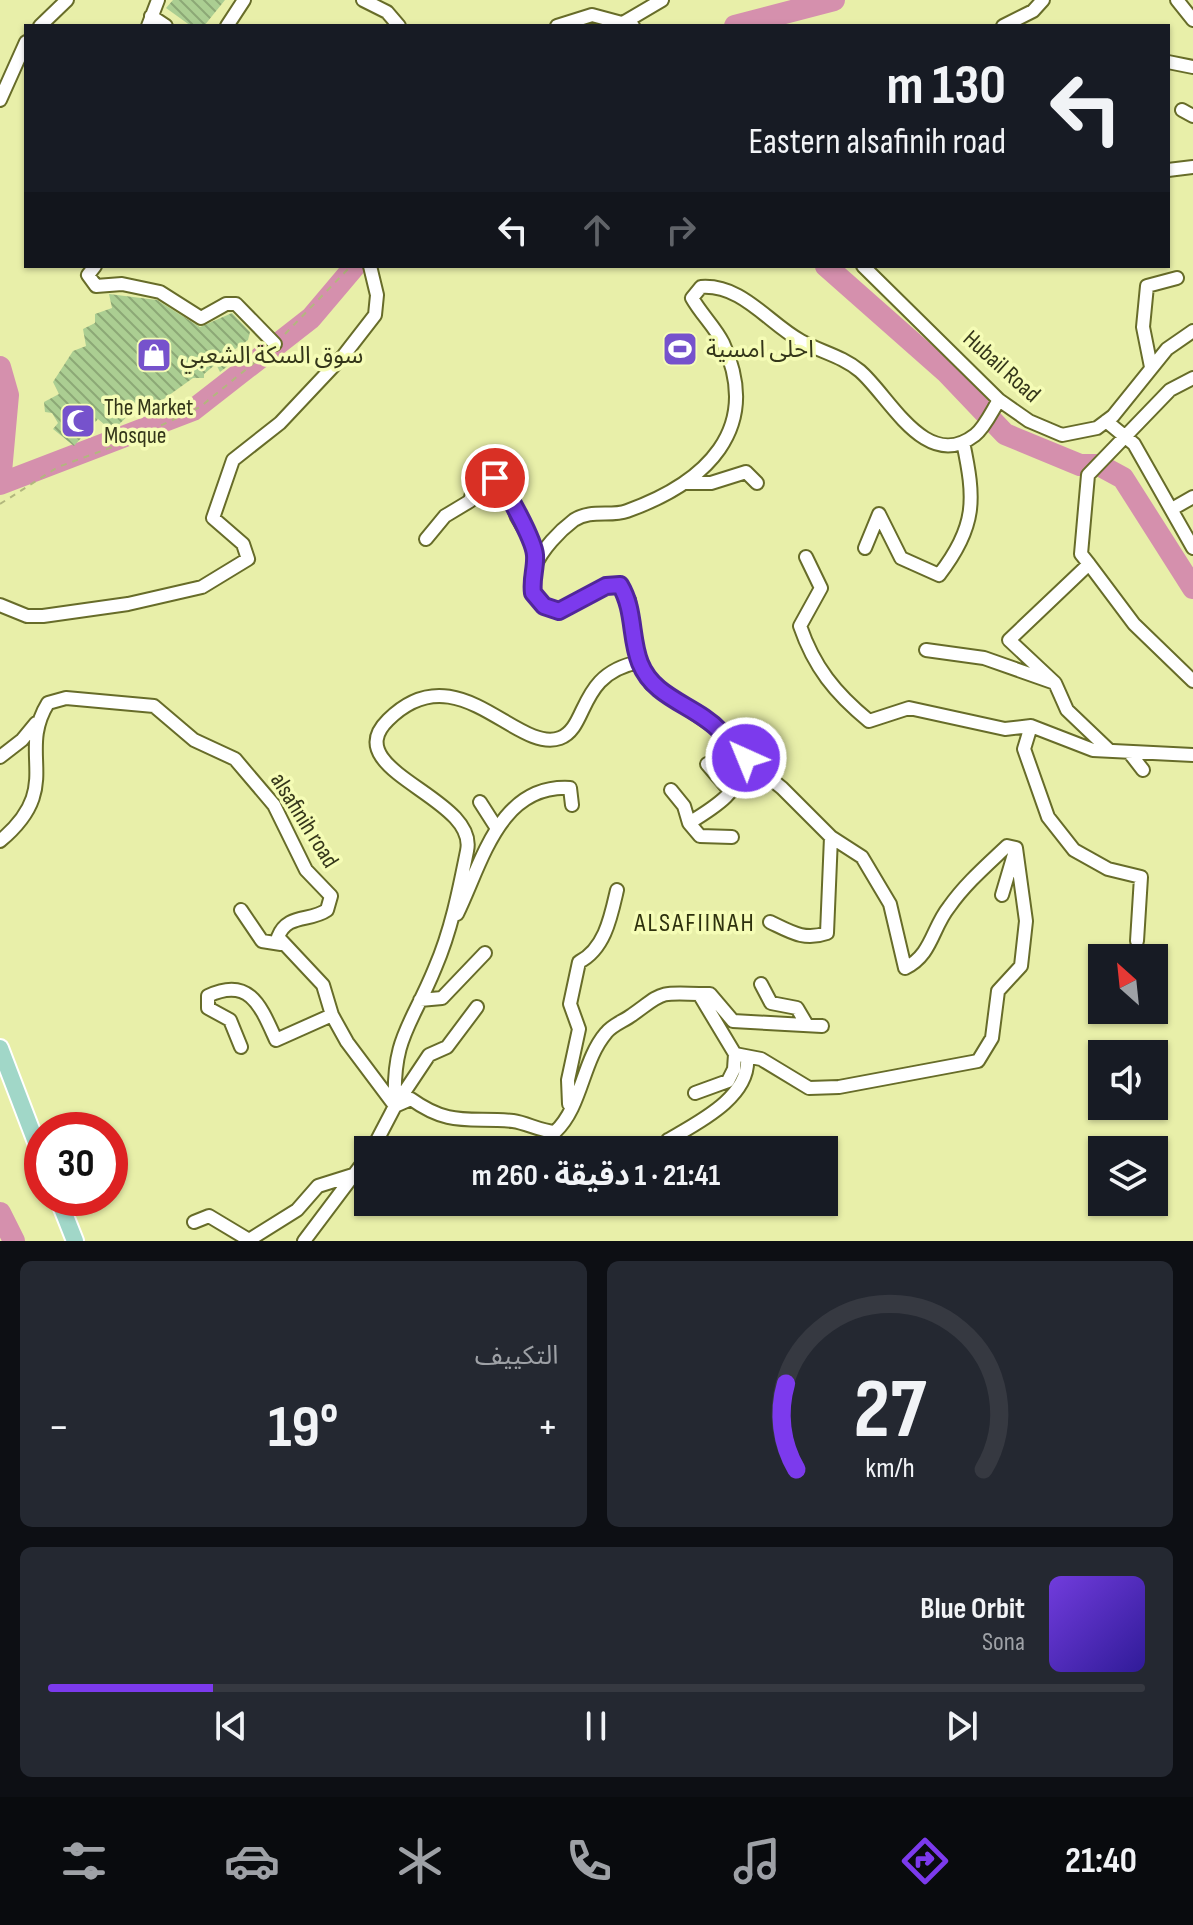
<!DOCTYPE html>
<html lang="ar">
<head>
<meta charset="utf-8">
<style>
  :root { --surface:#171b24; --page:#242831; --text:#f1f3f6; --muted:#9ea1a6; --line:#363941; --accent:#7c3aed }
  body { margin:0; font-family:"Sofia Sans Condensed","Noto Sans Arabic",sans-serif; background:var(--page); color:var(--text); direction:rtl; height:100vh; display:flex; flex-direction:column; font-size:30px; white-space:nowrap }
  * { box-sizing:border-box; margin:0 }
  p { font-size:26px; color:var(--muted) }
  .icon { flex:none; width:44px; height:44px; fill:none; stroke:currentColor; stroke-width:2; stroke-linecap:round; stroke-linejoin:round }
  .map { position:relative; height:1241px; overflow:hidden; direction:ltr }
  .panel { display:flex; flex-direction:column; gap:20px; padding:20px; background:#0d0f14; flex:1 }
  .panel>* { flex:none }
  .banner { position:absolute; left:24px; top:24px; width:1146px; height:244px; border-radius:0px; box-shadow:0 2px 6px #0004; direction:rtl; background:#171b24; color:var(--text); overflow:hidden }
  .needle { width:52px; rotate:333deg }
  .controls { position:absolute; left:1088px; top:944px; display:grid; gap:16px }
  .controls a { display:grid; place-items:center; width:80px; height:80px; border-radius:0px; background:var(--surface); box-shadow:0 2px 6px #0004; font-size:40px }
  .speed { position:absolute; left:24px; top:1112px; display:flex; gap:16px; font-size:40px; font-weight:700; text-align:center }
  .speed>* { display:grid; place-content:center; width:104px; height:104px; border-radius:50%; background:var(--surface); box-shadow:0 2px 6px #0004; line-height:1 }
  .speed .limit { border:12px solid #d22; background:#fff; color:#111 }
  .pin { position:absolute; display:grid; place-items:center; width:68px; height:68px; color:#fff; margin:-34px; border:4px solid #fff; border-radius:50%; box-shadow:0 2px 8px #0007 }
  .me { position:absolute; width:88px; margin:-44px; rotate:316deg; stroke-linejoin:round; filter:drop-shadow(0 0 6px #0008) }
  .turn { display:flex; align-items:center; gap:28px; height:168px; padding:0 32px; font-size:36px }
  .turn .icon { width:104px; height:104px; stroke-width:2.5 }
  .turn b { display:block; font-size:56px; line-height:68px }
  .lanes { display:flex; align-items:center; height:76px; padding:0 32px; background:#0003; justify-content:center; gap:40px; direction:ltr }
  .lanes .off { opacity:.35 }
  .big { font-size:60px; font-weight:700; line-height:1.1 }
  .panel .widget { flex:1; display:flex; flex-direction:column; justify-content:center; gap:12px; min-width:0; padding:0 28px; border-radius:12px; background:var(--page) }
  .panel .dial { align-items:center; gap:0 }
  .dial svg { height:208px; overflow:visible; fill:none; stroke:var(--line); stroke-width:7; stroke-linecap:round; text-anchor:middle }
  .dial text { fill:var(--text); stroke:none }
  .song { display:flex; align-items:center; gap:24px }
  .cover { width:96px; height:96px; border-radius:12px; background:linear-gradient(135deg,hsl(260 70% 55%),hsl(250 70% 35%)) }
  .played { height:8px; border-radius:4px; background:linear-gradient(90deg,var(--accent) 15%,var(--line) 15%) }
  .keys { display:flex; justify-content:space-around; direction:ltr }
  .heat { display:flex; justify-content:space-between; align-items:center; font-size:44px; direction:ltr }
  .panel .tiles { flex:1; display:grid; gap:20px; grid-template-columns:1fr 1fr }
  .widget:last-child { grid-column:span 2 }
  .trip { position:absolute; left:354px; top:1136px; width:484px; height:80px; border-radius:0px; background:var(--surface); box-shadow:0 2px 6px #0004; font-weight:700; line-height:80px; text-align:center; direction:rtl }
  .tabs { display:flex; height:128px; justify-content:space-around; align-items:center; background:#090b0e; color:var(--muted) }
  .tabs .icon { width:56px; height:56px }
  .tabs .active { color:var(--accent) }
  .tabs b { font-size:36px; color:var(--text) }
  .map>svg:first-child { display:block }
  .pitch { fill:#f4b791 }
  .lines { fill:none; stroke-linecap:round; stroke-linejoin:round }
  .river { stroke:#d590ad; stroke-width:22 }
  .building { fill:url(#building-back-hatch) }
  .minor-casing { stroke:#676c29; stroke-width:16 }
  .major-casing { stroke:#fff; stroke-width:20 }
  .path { stroke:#b2b77e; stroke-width:2; stroke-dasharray:6 6; stroke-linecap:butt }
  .minor { stroke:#fff; stroke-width:12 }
  .major { stroke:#a1d7c8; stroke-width:16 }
  .route-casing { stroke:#51269a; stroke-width:20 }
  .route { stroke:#7c3aed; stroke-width:14 }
  .labels { text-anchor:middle; stroke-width:7; stroke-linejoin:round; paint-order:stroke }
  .poi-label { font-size:24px; fill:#34361a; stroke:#f5fcb6; text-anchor:start }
  .street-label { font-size:24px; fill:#34361a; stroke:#f5fcb6 }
  .neighbourhood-label { font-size:26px; letter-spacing:2px; fill:#2e310d; stroke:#f5fcb6 }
</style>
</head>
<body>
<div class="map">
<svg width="1193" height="1241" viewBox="0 0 1193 1241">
  <defs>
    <pattern id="building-back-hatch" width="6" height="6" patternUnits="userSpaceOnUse" patternTransform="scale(2)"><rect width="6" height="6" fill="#abce92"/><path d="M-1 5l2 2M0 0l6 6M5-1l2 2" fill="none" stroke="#8ca876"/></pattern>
  </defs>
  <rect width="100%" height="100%" fill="#e8efa9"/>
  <path class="pitch" d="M676,335l19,19 -11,9 -19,-19z"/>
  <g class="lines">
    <path class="river" d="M735,26l99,-26
      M826,266l120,106 59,62 75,31h19l24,13 70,110
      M0,367l8,28 -8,88
      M0,484l193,-74 118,-92 44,-52
      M0,1213l14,28"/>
  </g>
  <path class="building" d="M173,0h52l-21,26h-13l-25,-18z
    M109,294l48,6 43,27 32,-14 18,19 -2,8 -14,10 4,8 -18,14 -4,-8 -12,10v4h-11l-53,38 -5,-7 -23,22 -14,-12 -24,27 -21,-17 5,-6 -6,-10 -7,-1 -1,-10 15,-8 -6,-12 20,-31 13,-5 -3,-17 12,-6v-9l17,-6z"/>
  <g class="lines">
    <defs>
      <path id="minor" d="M363,0l24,12 12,14
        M1177,0l16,20
        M151,16l15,10
        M623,23l39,-23
        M40,26l27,-26
        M148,26l10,-26
        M227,26l17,-26
        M557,26l35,-11 41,11
        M1003,26l30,-15 10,-11
        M1168,62l25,5
        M0,100l26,-58
        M1182,110l11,6
        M1168,170l25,-3
        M95,266l-7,9 8,11 26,-2 38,8 41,26 25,-14h10l39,40
        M863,266l136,134 30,21 33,14 35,-7 16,-12 54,-67 26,-18
        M1151,367l-8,-40 4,-41 30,-8
        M1106,421l28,23 59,104
        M684,483h27l35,-11 11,11
        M1172,509l21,-12
        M426,539l19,-23 25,-15 4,-15 8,-11 24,11 11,31 17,29 1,14
        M865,548l14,-34 22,44 38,17c38,-49 36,-76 24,-133
        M806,557l15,31 -21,38c14,41 35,67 69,95l40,-13 96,21 26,-3 62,24 100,5
        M1089,564l-8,-10 7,-79 82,-85 23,-12
        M0,605l27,11h16l85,-12 74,-17 46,-28 -5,-15 -30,-26 20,-58 47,-37 64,-68 31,-40 2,-20 -7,-29
        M926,650l58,8 71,25 12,27 43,41
        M1055,683l-46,-43 80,-76 45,60 59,57
        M1031,726l-7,23 24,68 26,33 34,19 33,8 -4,64
        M1129,752l14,18
        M0,757l22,-17 14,-17
        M707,764l23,27
        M671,790l13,16 5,17
        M480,802l16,25
        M732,837l-32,-1 -11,-13c28,-17 52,-32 57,-65
        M0,841c65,-54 16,-86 48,-138l18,-5 88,8 40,34 41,19 39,46 32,65 25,26 -4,14c-17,12 -40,3 -49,27l45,48 9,30 15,27 48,64 -23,44
        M1002,895l13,-44
        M241,910l21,31 19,3
        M457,914c25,-51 42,-130 113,-126l2,17
        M770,922c21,10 34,19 57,11l4,-96
        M761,984l10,19 26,5 10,17
        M699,994h11l23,27 89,5
        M420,1000l22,-2 43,-45
        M241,1047l-11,-27 -22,-12v-12c42,-20 53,11 68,44l56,-25
        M695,1093l33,-12 6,-12 1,-15
        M569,1104l-1,-24 11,-51 -9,-25 9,-42c26,-13 32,-46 38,-72
        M395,1106l16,-7c39,28 58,18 102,22 14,2 27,10 42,11 27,-25 27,-71 51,-99 6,-8 18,-12 26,-18 31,-22 25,-23 67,-21l36,60 26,5 48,29 30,-1 139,-26 14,-23 6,-47 23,-25 5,-45 -10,-73 -9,-2c-20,19 -42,38 -58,61 -17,21 -17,48 -44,61l-15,-64 -28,-47 -31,-20 -49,-49 -51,-41 -11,-16 -69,-47 -12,-22 -10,-62 -9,-15 -14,1 -47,25c-56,-18 -14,-69 15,-91 17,-11 37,-3 53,-9 78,-28 136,-81 96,-168 -8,-16 -22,-29 -31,-45l9,-11c41,-3 67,36 100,54 20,11 41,15 59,30 30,26 66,102 115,64 10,-8 17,-24 24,-35
        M395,1106c-3,-69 16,-79 40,-138 16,-37 24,-77 32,-117 12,-54 -131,-80 -79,-131 69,-69 128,34 172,18 29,-11 17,-64 79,-76
        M395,1106l34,-51 18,-8 30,-40
        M668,1140c29,-17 83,-43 79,-83
        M194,1222l15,-6 40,24 48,-30 21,-24 35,-11
        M304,1241l64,-85"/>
      <path id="major" d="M0,1048l42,110
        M58,1198l17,43"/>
    </defs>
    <use href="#minor" class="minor-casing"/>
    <use href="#major" class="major-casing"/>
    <path class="path" d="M285,334l66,-68
      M0,504l58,-37 68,-25 74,-35 66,-54"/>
    <use href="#minor" class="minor"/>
    <use href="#major" class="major"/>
  </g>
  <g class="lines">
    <defs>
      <path id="route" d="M495,478c11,9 39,63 40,77 1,13 -4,24 -2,38l11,13 15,5 47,-25 14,-1c15,25 10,53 20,78 14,36 56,42 80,68 10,10 14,18 26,27"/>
    </defs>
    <use href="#route" class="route-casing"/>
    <use href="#route" class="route"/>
  </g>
  <defs>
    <symbol id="stadium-square" viewBox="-11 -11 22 22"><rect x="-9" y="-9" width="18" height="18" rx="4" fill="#7652cc" stroke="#f5fcb6"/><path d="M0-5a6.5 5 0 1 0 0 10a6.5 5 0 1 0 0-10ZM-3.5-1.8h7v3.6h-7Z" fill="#fff"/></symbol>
    <symbol id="shop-square" viewBox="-11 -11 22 22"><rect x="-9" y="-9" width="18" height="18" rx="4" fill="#7652cc" stroke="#f5fcb6"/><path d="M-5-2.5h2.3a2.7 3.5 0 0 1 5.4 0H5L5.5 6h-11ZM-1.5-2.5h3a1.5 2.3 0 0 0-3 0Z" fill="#fff"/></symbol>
    <symbol id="mosque-square" viewBox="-11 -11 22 22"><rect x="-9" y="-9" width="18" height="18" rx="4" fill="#7652cc" stroke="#f5fcb6"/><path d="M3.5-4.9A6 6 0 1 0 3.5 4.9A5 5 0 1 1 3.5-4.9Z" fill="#fff"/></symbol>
  </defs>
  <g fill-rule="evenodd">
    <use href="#stadium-square" x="660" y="329" width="40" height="40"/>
    <use href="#shop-square" x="134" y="335" width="40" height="40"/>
    <use href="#mosque-square" x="58" y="401" width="40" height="40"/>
  </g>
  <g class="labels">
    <g class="poi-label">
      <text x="706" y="357">احلى امسية</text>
      <text x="180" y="363">سوق السكة الشعبي</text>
      <text x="104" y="415">The Market<tspan x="104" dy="28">Mosque</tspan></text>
    </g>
    <g class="street-label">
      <text transform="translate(1002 366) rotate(42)" y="8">Hubail Road</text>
      <text transform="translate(305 820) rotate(58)" y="8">alsafinih road</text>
    </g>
    <g class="neighbourhood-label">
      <text x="695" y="931">ALSAFIINAH</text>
    </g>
  </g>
</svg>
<div class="controls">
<a><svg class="needle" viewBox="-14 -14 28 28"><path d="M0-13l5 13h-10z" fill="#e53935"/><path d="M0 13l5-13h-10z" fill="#9ea1a6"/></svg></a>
<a><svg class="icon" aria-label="sound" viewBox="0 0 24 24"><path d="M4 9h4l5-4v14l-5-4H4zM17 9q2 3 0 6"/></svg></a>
<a><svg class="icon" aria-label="layers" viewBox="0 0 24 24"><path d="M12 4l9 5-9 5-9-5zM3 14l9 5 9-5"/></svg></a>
</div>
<div class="speed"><div class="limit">30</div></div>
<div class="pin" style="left:495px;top:478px;background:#d93025"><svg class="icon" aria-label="arrive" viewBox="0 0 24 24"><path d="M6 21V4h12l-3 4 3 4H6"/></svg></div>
<svg class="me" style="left:746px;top:758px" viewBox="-20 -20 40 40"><circle r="17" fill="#7c3aed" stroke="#fff" stroke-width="3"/><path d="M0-11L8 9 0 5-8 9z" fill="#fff"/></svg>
<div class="trip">21:41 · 1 دقيقة · 260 m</div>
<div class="banner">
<div class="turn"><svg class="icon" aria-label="left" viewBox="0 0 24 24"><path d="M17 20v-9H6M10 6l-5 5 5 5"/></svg><div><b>130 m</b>Eastern alsafinih road</div></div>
<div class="lanes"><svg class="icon" aria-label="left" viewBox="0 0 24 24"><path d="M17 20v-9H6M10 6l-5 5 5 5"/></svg><svg class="icon off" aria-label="ahead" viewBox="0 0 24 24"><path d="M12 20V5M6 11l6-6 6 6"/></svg><svg class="icon off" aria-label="right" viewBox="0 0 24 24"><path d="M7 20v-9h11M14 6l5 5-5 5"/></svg></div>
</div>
</div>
<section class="panel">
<div class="tiles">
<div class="widget dial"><svg viewBox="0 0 100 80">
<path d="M14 69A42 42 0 1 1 86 69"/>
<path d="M14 69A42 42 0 0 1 10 36" stroke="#7c3aed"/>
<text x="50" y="56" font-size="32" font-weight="700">27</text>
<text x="50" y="72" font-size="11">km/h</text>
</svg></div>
<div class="widget"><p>التكييف</p>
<div class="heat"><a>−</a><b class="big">19°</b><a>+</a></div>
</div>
<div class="widget">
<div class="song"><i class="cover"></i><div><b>Blue Orbit</b><p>Sona</p></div></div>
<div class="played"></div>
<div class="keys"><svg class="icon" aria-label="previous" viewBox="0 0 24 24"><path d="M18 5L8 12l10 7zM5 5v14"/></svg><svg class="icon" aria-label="pause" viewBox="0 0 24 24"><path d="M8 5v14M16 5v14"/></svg><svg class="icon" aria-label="next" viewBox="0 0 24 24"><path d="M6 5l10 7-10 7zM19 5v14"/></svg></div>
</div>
</div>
</section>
<nav class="tabs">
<b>21:40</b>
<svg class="icon active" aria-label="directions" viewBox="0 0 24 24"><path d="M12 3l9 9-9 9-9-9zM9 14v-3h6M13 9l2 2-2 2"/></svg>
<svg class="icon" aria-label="music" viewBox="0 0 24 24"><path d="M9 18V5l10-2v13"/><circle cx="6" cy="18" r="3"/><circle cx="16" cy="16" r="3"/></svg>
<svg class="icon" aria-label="phone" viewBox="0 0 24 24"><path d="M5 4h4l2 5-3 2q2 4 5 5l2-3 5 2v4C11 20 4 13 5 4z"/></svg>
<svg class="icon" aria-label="climate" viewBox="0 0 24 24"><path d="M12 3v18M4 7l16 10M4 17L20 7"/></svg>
<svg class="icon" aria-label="car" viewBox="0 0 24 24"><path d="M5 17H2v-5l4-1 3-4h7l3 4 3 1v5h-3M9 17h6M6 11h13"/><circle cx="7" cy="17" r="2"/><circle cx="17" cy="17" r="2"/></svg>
<svg class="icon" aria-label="filters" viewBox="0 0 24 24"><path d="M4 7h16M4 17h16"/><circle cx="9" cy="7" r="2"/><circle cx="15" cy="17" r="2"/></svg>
</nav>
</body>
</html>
